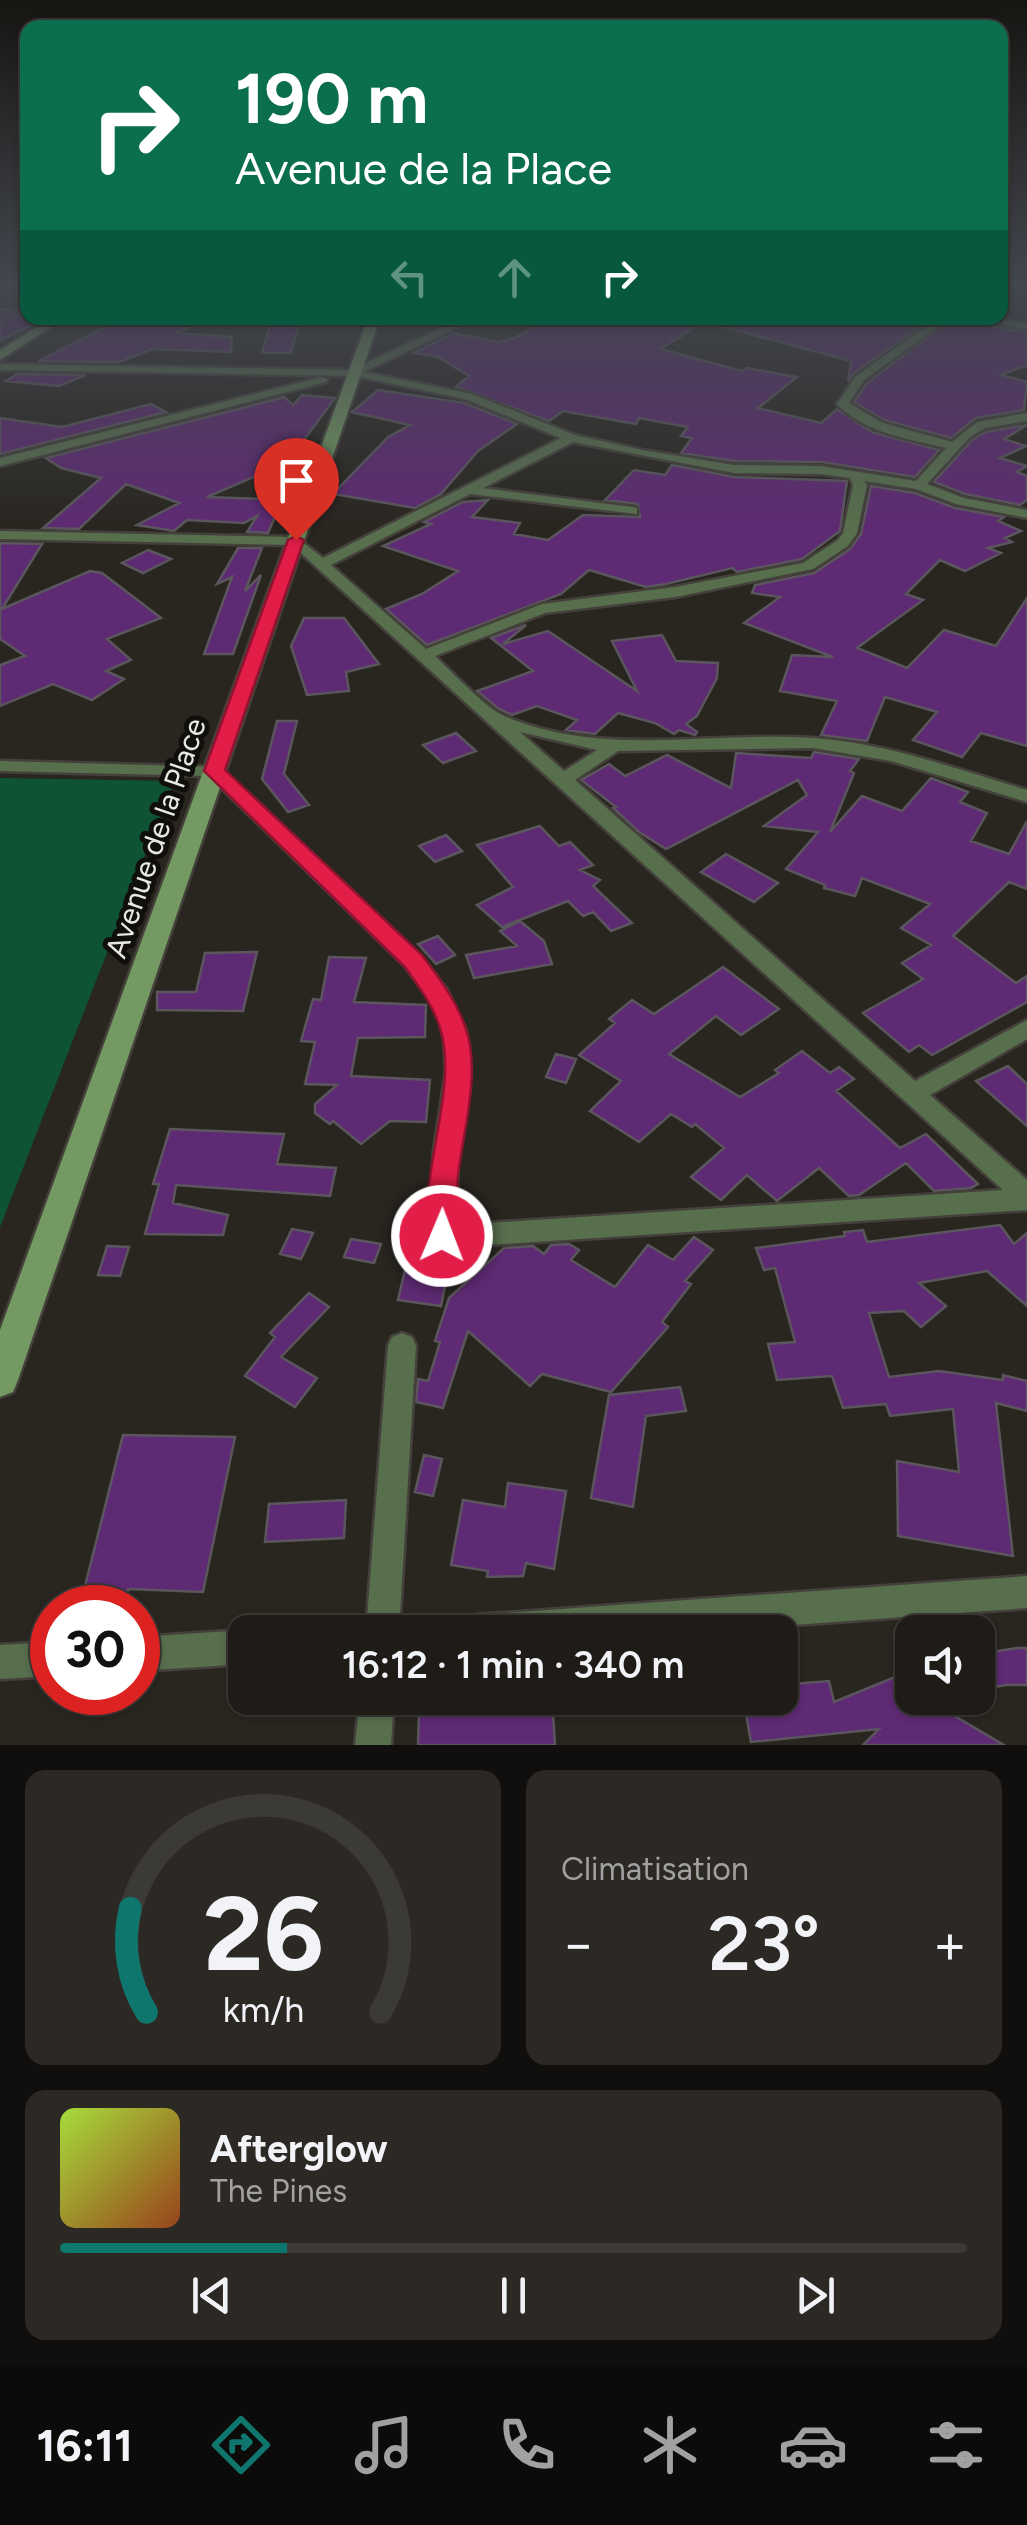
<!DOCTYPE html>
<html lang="fr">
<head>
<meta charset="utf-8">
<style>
  :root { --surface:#1f1c18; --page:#2c2925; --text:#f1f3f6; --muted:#a1a1a2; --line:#3c3a37; --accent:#0f766e }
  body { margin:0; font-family:Figtree,sans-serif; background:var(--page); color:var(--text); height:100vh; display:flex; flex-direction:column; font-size:38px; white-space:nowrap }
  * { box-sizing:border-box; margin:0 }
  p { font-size:32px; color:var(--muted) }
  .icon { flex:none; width:55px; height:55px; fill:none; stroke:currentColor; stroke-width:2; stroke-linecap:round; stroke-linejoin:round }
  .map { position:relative; height:1745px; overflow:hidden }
  .sheet { display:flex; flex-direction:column; gap:25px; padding:25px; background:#110f0d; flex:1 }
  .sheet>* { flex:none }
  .top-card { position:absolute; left:20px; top:20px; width:988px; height:305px; border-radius:20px; box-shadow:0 2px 8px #0004,0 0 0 2px var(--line); background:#0b6e4f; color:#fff; overflow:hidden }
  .controls { position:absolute; left:895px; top:1615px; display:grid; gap:20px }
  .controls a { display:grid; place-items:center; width:100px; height:100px; border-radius:20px; background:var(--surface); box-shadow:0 2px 8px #0004,0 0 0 2px var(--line); font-size:50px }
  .speed { position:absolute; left:30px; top:1585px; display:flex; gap:20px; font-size:50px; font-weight:700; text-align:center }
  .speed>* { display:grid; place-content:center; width:130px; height:130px; border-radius:50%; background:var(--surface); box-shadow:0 2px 8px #0004,0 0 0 2px var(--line); line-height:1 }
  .speed .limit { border:15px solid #d22; background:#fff; color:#111 }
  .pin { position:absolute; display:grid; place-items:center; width:85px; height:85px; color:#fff; margin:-102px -42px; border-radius:50% 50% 50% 0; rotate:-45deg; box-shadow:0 0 10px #0007 }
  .pin .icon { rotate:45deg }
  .me { position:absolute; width:110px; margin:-55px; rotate:1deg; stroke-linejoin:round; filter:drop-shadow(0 0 8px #0008) }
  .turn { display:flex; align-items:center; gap:35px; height:210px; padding:0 50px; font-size:45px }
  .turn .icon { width:130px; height:130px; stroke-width:2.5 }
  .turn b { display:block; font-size:70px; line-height:85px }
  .lanes { display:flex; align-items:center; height:95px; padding:0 50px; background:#0003; justify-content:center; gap:50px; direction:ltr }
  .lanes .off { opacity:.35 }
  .big { font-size:75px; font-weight:600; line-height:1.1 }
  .sheet .card { flex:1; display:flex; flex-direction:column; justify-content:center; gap:15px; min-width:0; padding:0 35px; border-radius:20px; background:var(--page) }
  .sheet .dial { align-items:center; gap:0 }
  .dial svg { height:260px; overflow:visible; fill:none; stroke:var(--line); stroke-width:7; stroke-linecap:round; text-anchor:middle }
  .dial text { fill:var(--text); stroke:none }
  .song { display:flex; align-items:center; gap:30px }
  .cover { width:120px; height:120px; border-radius:15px; background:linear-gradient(135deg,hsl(80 70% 55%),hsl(20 70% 35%)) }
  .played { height:10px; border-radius:5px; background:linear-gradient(90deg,var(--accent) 25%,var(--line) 25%) }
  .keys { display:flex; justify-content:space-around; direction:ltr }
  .heat { display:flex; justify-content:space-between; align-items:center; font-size:55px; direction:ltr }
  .sheet .tiles { flex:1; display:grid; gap:25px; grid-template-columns:1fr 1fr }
  .card:last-child { grid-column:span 2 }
  .trip { position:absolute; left:228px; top:1615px; width:570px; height:100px; border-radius:20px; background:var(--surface); box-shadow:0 2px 8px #0004,0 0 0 2px var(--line); font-weight:600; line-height:100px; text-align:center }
  .tabs { display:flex; height:160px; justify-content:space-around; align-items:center; background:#0c0b0a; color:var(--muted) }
  .tabs .icon { width:70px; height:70px }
  .tabs .on { color:var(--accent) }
  .tabs b { font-size:45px; color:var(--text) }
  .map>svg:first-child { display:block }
  .green { fill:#0e5333 }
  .building { fill:#5e2a73; stroke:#5b565d; stroke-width:2.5 }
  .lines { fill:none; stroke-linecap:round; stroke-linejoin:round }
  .street-casing { stroke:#44413b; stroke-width:5 }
  .secondary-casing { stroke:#44413b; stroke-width:5 }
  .street { fill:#586f4e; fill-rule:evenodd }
  .secondary { fill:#749963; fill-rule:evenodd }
  .route { fill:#e11d48; stroke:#92132f; stroke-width:2.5 }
  .labels { text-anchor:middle; stroke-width:10; stroke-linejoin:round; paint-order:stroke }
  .street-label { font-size:30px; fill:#eae8e4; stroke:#100f0c }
</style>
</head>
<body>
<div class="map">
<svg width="1027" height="1745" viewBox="0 0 1027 1745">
  <rect width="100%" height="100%" fill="#292620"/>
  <path class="green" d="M0,778l174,3 -174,446z"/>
  <path class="building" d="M0,309l28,3v6h17l-45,23z
    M142,318h69l-35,15 56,4 -1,15 -78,-3 -34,13 -81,-1 75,-38 20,1z
    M627,318h82l-48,31 81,22 5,-3 50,9 -39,31 63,15 16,-14 35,23 67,18 -24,27 -93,-15 -88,-1 -53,-8 11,-15 -11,-2 7,-9 -49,-9 -3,6 -73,-13 -14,10 -93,-34 13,-11 -31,-19 -24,-4 40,-20 44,9 17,-4 30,-18 48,6 12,-7 21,5z
    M713,318h220l-79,55 -6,8 3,-20 -139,-37z
    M953,318l74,15v32l-26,10 26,7 -3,28 -48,8 -25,20 -67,-18 -30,-18 13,-19z
    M272,319h28l-9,34h-29z
    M17,374l69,1 -27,11 -53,-5z
    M378,390l86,13 53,21 -39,27 -37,43 -26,14 -82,-14 55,-57 22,-12 -58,-13z
    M302,395l33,3 -34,46h-7l-10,20 -77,33 60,2 9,-15 10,5 -4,10h9l-11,6 -12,28 -21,-1 10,-16 -13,7 -57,-3 -13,11 -37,-6 42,-22 -53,-19 -47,45 -36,-1 58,-50 -40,-10 -15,-10 231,-59 7,-2 9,8z
    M151,404l15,8 -166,42v-36l62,9z
    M1027,425l-23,14 22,7 -26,12 27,8 -10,6 10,4v24l-7,5 -55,-11 -31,-12 38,-42 14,-8z
    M672,465l62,12 113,4 -7,50 -38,28 -65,13 -5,-4 -66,16 -20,3 -57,-17 -28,24 -134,51 -41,-36 36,-15 36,-23 -75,-25 48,-22 -7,-2 39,-20 25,-2 -16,17 48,6 -6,11 34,6 35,-25 57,2 -2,-13 -33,-4 29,-30 31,5z
    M871,486l44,7 40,15 49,9 -6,4 23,10 -16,7 7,4 -24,6 13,5 -36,18 -25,-11 -34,34 17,6 -66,48 50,20 37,-38 52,16 31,-48v148l-46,-13 -19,24 -49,-17 24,-28 -52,-15 -18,44 -46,-6 16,-34 -57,-10 12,-36 41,2 -89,-34 36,-26 -28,-4 3,-8 59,-12 36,-24 11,-15z
    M0,543l42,1 -40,65 88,-38 12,2 59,45 -54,21 24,21 -25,11 18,8 -32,21 -39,-16 -53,22v-41l25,-9 -25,-17z
    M238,548h24l-17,43 16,-16 -28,79h-29l28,-77 -15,7z
    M148,550l23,9 -28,14 -21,-10z
    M304,618h40l35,46 -33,8 3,19 -42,4 -16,-49z
    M526,625l-23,19 45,-13 89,60 -25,-50 50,-6 14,26 42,2 -1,15 -20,38 -11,8 11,8 -2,3 -16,-5 -5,4 -19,-11 -37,-10 -23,21 -15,-2 -14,-2 11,-10 -40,-14 -25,9 -13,-6 -22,-18 56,-20 -42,-33z
    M277,721h20l-13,53 25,31 -21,7 -26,-33z
    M456,733l20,18 -33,12 -20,-18z
    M814,752l45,7 -9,12 4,2 -24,59 32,-36 40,15 29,-33 37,14 -8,10 27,11 -16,28 38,13 18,-33v68l-18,-7 -56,54 63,47 11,-7v26l-95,53 -13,-10 -10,7 -46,-39 60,-34 -21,-16 29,-18 -30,-17 29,-24 -68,-26 -7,18 -31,-8 1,-3 -39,-16 32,-37 -54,-6 43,-31 -9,-15 -132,69 -27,-17 -26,-24 3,-1 -35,-27 28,-16 16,12 42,-21 64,33 5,-35 75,5z
    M540,826l19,20 11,-4 23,23 -13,5 20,10 -7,6 39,37 -21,8 -18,-19 -10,4 -15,-15 -66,26 -25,-22 36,-18 -36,-42z
    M446,835l16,16 -27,11 -16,-16z
    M726,854l52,29 -24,19 -53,-30z
    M520,921l24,20 8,23 -78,14 -8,-23 51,-9 -17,-15z
    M438,936l17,19 -19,9 -18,-20z
    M257,952l-14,59 -86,-1v-18h39l9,-39z
    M329,957l37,1 -12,44 72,3 -1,32 -67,1 -7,38 79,4 -4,42 -36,-1 -29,23 -28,-23 -3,3 -15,-11v-9l22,-19 -32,-1 10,-42 -14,-1 12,-42 8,1z
    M723,967l56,42 -38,26 -25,-19 -47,38 71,43 39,-24 -4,-3 27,-19 28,22 9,-6 15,12 -18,12 64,57 26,-14 52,50 -7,4 -37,3 -28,-28 -47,32 -10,1 -30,-28 -42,33 -30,-26 -26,25 -30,-23 33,-29 -29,-24 -3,3 -21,-13 -32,28 -49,-31 31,-30 -42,-26 36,-32 -6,-4 23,-19 22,14z
    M556,1054l20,5 -10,24 -20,-6z
    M1008,1066l19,18v42l-51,-45z
    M170,1129l114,5 -7,30 59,4 -6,28 -154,-11 -3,18 55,12 -5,20 -78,-1 14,-50h-6z
    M1000,1225l14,19 13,-11v73l-40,-35 -68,12 27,23 -25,21 -17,-16 -35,2 20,64 50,-6 64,9v-5l24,6v30l-31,-8 17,153 -115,-20 -1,-75 62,11 -6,-63 -63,7 -4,-12 -43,4 -11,-32 -55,4 -9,-36 27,-2 -20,-74 -11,2 -8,-22 89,-12 -1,-4 19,-2 4,12z
    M292,1229l21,4 -12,26 -21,-5z
    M694,1237l19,13 -28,31 6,3 -29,38 6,5 -57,65 -69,-18 -12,12 -62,-55 -25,77 -27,-6 2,-23 10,2 12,-39 -5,-1 14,-43 55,-50 29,-2 11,8 7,-9 18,-1 10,6 -8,10 44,27 33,-42 25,15z
    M351,1239l30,5 -7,19 -30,-6z
    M107,1246l22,1 -9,29 -22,-1z
    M407,1261l42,5 -8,40 -43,-6z
    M309,1293l20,14 -48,50 36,21 -22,29 -50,-31 30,-39 -5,-4z
    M680,1387l6,24 -40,5 -13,91 -42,-9 18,-103z
    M123,1435l112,2 -32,155 -75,-3 -1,5h-44z
    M424,1455l18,4 -9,37 -18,-4z
    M508,1483l58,8 -12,78 -28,-6 -3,13 -36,1 1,-6 -37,-6 12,-65 42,7z
    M346,1500l-2,38 -79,4 4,-38z
    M1017,1648h10v37h-22l-27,6v-37z
    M912,1670v28h12l80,47h-141l16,-16 -128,13 -8,-44h37v-13l49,-4 5,21z
    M552,1698l3,47h-137l1,-34 55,-1v-10z"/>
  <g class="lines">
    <defs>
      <path id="street" d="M464,318h12l-112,54 108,22 103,41 67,15 92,15 87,1 95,15 30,-33c-37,-9 -82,-15 -109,-44l19,-28 83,-58h11l-86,62 -15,23 34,20 69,19 25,-20 50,-9v8l-42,7 -15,9 -43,47 37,14 63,12v8l-71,-14 -40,-15 -52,-8 3,4 -10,48 -9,13 -35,23 -138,28 -130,16 -110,43c16,15 52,53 69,60 100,42 205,15 309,22 73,5 144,31 214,52v12l-136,-41 -78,-13 -195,3 -43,29 340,301 112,-61v19l-97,56 97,85v30l-585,38 -9,-3 -4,-8 5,-87 12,-78 -2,-41 -15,-32 -24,-33 -196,-190 -209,-5v-10l220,6 201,189 26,34 19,41 4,41 -12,78 -2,75 547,-35 -711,-645 -292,-6v-8l296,6 27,21 238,-120 -96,-39 -110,-23 -355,-6v-6l351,6zM573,442l161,31 87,1 29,4 3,7 -10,48 -5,7 -35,23 -128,24 -133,17 -116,45 -95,-84 139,-71 167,20v-6l-5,-1 -149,-19zM520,732l77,18 -33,21z
        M971,318h20l36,6v6z
        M322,377l6,3 -2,2 -326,84v-8z
        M402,1333l10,4 4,9 -17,286h-33l22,-286 4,-9z
        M1027,1576v32l-330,24h-239l5,-12 12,-5z
        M245,1630l6,2h-6v32l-107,7v-34z
        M52,1642v34l-52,3v-34z
        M360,1698h34l-3,47h-36z"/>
      <path id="secondary" d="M51,318h14l-65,42v-10z
        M368,318h12l-362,1062 -5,12 -13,5v-67z"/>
    </defs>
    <use href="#street" class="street-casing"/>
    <use href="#secondary" class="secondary-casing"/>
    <use href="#street" class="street"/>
    <use href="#secondary" class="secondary"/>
  </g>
  <linearGradient id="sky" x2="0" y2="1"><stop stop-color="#171512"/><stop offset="0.54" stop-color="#43474e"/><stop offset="1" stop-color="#43474e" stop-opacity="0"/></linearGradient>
  <rect width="1027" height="529" fill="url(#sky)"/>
  <path class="route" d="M296,536l8,4 -79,230 197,185c17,23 35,46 44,74 15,44 -3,102 -8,147 -2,22 5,49 -5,70l-11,3 -10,-3c-7,-15 -4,-31 -4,-47 2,-51 28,-122 12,-171 -7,-23 -21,-41 -35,-61l-201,-196 84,-231z"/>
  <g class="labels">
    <g class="street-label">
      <text transform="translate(156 838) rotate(-71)" y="10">Avenue de la Place</text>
    </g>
  </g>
</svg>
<div class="controls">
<a><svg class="icon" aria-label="sound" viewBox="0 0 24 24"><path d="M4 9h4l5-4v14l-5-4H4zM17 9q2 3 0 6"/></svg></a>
</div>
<div class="speed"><div class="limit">30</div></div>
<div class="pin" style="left:296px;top:540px;background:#d93025"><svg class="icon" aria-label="arrive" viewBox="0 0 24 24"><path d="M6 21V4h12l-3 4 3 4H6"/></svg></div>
<svg class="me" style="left:442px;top:1236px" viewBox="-20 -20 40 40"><circle r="17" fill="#e11d48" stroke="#fff" stroke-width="3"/><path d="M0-11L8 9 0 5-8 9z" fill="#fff"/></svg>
<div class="trip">16:12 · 1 min · 340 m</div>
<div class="top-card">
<div class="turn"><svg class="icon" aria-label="right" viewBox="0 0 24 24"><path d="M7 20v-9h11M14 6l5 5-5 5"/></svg><div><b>190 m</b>Avenue de la Place</div></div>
<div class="lanes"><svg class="icon off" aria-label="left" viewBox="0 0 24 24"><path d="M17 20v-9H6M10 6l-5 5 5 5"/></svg><svg class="icon off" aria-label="ahead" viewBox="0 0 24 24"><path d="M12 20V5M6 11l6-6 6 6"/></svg><svg class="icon" aria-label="right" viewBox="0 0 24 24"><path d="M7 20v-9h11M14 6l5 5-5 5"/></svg></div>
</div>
</div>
<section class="sheet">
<div class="tiles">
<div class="card dial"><svg viewBox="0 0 100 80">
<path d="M14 69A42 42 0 1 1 86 69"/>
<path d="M14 69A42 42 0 0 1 9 37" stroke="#0f766e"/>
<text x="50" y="56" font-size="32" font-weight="700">26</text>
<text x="50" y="72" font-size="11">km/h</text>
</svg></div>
<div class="card"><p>Climatisation</p>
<div class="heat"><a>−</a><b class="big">23°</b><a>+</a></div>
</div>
<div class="card">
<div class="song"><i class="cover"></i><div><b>Afterglow</b><p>The Pines</p></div></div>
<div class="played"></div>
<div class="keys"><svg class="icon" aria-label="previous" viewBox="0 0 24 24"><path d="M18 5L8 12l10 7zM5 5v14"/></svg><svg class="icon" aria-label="pause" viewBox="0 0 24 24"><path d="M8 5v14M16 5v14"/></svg><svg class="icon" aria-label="next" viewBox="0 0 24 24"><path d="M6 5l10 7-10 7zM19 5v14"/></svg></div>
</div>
</div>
</section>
<nav class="tabs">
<b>16:11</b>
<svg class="icon on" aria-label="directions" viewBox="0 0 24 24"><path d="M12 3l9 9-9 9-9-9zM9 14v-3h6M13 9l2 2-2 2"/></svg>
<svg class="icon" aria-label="music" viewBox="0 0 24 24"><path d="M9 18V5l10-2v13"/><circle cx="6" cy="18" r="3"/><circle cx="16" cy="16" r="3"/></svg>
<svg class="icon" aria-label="phone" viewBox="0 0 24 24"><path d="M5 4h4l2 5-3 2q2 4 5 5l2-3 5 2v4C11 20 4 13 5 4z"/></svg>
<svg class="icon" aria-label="climate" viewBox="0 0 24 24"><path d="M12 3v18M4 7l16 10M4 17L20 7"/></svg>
<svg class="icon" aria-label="car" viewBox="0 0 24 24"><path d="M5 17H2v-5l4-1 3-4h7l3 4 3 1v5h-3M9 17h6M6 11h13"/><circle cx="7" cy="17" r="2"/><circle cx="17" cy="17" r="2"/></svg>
<svg class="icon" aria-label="filters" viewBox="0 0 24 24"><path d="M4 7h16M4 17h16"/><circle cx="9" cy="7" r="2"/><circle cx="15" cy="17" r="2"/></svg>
</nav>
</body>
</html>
